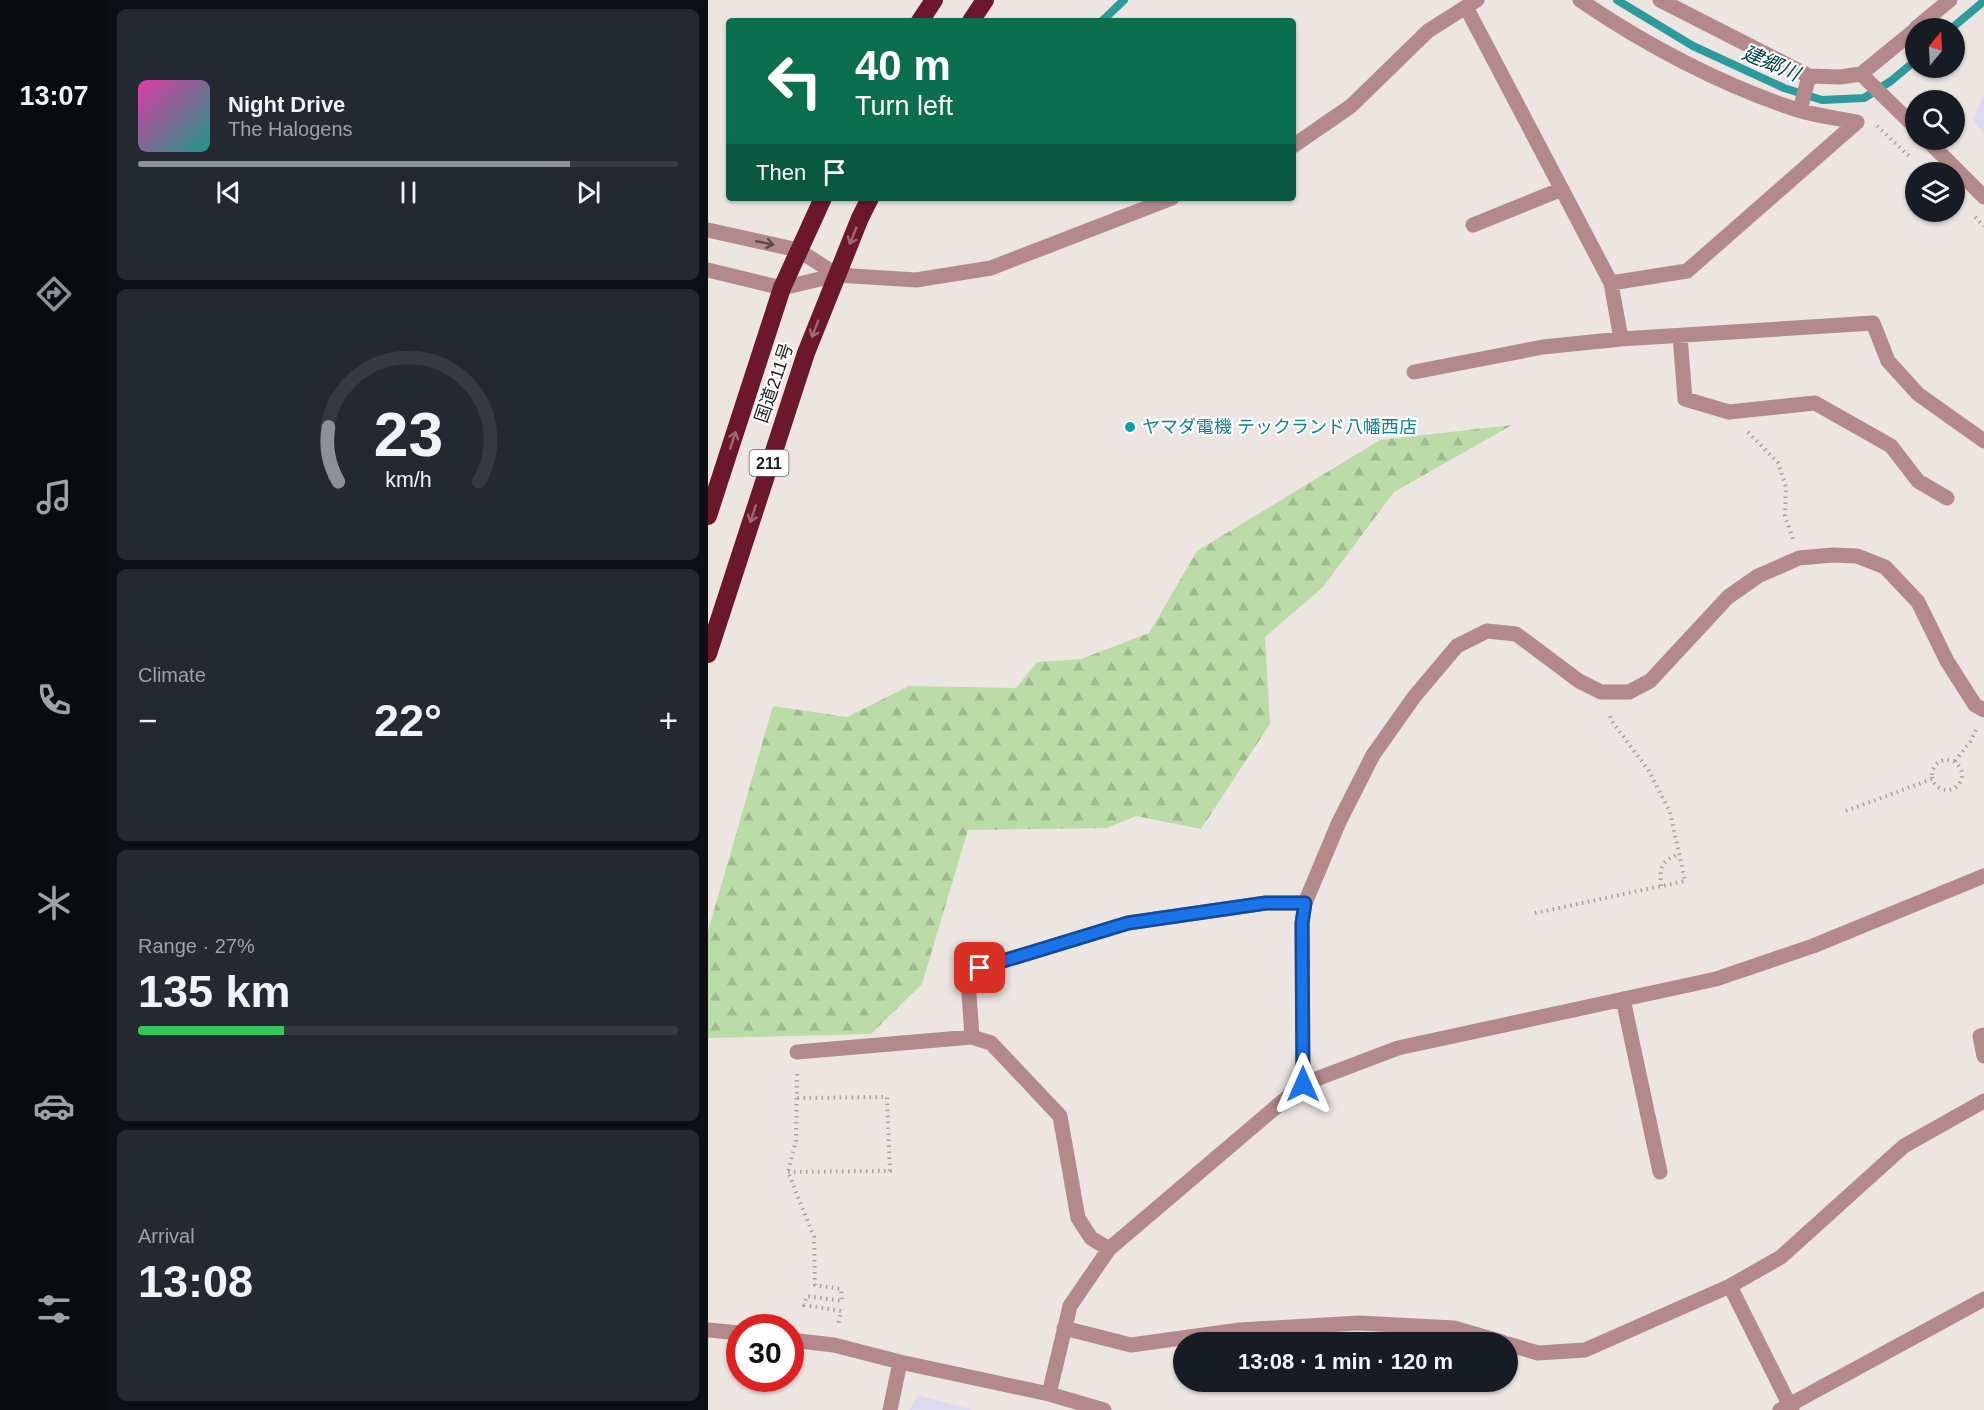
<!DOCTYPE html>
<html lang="en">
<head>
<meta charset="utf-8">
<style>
  :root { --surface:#171b24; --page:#242831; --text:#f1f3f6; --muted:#9ea1a6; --line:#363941; --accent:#8c9099 }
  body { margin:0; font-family:Helvetica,"Noto Sans JP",sans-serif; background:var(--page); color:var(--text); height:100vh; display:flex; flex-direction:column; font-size:22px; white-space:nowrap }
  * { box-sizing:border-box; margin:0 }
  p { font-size:20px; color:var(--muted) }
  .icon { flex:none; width:33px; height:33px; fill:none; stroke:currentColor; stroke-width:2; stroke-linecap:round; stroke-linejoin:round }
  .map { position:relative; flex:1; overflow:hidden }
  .drawer { display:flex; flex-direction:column; gap:9px; padding:9px; background:#0d0f14; width:600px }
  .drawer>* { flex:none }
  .banner { position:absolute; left:18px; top:18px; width:570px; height:183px; border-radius:6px; box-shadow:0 2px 4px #0004; background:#0b6e4f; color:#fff; overflow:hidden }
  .needle { width:39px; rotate:18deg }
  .fabs { position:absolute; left:1197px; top:18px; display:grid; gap:12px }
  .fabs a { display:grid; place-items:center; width:60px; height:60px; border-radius:50%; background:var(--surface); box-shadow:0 2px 4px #0004; font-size:30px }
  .speed { position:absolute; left:18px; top:1314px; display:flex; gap:12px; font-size:30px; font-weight:700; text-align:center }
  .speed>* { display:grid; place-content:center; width:78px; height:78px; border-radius:50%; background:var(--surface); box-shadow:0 2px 4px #0004; line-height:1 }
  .speed .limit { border:9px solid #d22; background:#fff; color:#111 }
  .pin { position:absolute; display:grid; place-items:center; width:51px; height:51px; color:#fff; margin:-26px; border-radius:12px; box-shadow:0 3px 9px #0006 }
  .me { position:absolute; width:66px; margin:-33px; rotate:0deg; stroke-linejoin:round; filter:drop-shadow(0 0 4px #0008) }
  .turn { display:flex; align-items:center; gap:21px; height:126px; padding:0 30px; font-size:27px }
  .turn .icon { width:78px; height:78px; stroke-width:2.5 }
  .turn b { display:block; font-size:42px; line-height:51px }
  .then { display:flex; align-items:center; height:57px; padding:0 30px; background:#0003; gap:12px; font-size:22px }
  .big { font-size:45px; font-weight:600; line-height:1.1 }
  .drawer .tile { flex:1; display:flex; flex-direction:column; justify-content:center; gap:9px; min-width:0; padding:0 21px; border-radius:9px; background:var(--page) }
  .drawer .dial { align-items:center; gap:0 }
  .dial svg { height:156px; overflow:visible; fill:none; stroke:var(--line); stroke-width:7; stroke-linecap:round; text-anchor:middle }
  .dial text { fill:var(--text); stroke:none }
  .song { display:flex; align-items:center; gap:18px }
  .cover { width:72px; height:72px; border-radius:9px; background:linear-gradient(135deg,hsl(320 70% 55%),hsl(170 70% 35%)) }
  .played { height:6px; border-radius:3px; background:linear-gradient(90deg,var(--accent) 80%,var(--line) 80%) }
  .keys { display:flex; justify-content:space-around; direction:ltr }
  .heat { display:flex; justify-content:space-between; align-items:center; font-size:33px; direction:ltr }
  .charge { height:9px; border-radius:4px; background:linear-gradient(90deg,#34c759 27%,var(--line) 0) }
  .trip { position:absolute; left:465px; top:1332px; width:345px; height:60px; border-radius:30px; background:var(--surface); box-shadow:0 2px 4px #0004; font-weight:600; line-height:60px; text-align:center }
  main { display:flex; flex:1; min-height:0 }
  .tabs { display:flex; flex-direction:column; width:108px; justify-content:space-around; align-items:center; background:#090b0e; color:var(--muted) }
  .tabs .icon { width:42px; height:42px }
  .tabs .on { color:var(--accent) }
  .tabs b { font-size:27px; color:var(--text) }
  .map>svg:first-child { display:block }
  .education { fill:#dddaf0 }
  .forest { fill:url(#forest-firs) }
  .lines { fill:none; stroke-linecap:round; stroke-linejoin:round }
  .stream { stroke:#2d9a9d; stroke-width:8 }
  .path { stroke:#a8a29f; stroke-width:4; stroke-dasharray:1.5 4.5; stroke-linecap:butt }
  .minor { stroke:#b4898c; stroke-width:15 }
  .highway { stroke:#6c172b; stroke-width:18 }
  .oneway { stroke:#9f6875 }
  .oneway2 { stroke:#5b4849 }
  .route-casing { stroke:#114b97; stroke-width:15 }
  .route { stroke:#1a73e8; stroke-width:10 }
  .culture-dot { fill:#0f9aa8; stroke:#fff; stroke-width:2 }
  .labels { text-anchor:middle; stroke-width:4.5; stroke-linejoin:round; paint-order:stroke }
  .shield { fill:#fff; stroke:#636160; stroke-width:1.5 }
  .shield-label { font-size:16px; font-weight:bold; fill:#201d1c }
  .street-label { font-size:18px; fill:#201d1c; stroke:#fff }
  .culture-label { font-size:18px; fill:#0d838f; stroke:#fff; text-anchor:start }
  .water-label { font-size:20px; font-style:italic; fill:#004344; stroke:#fff }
</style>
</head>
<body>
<main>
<nav class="tabs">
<b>13:07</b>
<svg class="icon on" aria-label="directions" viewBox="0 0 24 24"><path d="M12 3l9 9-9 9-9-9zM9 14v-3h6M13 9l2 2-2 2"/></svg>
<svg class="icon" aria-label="music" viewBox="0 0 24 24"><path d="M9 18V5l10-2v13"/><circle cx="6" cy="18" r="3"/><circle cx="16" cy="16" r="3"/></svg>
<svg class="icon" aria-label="phone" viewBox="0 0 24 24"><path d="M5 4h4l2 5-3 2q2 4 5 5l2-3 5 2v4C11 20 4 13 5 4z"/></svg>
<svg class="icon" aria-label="climate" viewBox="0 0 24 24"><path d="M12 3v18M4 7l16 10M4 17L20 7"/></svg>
<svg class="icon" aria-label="car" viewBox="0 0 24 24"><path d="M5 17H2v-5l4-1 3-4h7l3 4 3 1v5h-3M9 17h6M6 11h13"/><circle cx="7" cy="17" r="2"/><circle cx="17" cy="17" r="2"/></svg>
<svg class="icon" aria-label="filters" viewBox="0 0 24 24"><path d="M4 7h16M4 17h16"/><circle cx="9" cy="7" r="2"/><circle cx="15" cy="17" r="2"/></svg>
</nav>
<section class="drawer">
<div class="tile">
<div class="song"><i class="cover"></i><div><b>Night Drive</b><p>The Halogens</p></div></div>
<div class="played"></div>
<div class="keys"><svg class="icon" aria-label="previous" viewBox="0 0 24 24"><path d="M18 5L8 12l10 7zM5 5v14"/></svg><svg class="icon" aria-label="pause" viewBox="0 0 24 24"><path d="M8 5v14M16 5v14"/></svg><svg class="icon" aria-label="next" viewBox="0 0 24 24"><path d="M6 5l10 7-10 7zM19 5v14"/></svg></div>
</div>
<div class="tile dial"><svg viewBox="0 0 100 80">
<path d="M14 69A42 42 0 1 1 86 69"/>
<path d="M14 69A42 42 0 0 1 9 41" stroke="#8c9099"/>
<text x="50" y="56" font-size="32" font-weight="700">23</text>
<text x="50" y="72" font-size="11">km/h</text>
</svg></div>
<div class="tile"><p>Climate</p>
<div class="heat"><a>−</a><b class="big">22°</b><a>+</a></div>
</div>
<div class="tile"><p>Range · 27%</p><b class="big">135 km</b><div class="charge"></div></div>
<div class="tile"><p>Arrival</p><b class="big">13:08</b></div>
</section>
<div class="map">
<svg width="1276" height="1410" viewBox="0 0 1276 1410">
  <defs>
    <pattern id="forest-firs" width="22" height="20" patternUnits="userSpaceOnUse" patternTransform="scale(1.5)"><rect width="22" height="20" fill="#bbdca7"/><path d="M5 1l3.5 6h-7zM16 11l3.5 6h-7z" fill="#a0bc8f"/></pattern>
  </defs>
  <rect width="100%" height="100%" fill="#ede5e2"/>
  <path class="education" d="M1276,94v40l-11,-14z
    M210,1395l55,15h-64z"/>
  <path class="forest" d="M804,425l-118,67 -71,95 -58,50 5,87 -69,105 -65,-13 -29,12 -139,2 -46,154 -51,50 -163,4v-107l65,-225 74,11 62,-31 107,2 21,-26 44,-3 68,-26 48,-82 183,-111z"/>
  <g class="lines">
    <path class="stream" d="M909,0l76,46 91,42 38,12 42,-2 27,-17 25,-21
      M394,21l22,-21
      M1244,28l32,-27"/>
    <path class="path" d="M1169,126l34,32
      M1267,217l9,9
      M1040,432l30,31 8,24 -1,29 8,23
      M1224 775a15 15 0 1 1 30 0a15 15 0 1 1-30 0Z
      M1247,761l15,-19 7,-14
      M1138,811l86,-32
      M953,886c-1,-19 -1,-24 18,-32
      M827,913l150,-32 -15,-69 -21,-41 -38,-51 -2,-7
      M89,1074l-1,67 -8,31 26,65 1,48 26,4 1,12 -35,-5 -3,9 37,6 -3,15
      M80,1172l102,-1 -3,-74 -90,1"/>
    <path class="minor" d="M872,0c64,44 143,86 218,110 19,6 39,8 59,12l-170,149 -76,12
      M952,0l149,76 31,1 21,-3 55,-45
      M758,7l145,276 10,56
      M1208,28l34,-28
      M1153,74l55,54
      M1092,110l9,-34
      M1219,140l57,57
      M585,146l58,-40 77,-75 49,-31
      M765,225l89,-36
      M0,230l90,20 39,25
      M0,270l74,18 55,-13 79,5 75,-12 181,-70
      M972,336l5,63 44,13 86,-9 76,43 27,35 29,17
      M706,372l129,-25 78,-8 252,-16 15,38 30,33 66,47
      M915,999l37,173
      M1276,1035l-4,1 4,20
      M89,1052l175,-15
      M595,1084l-1,-161 3,-20 34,-81 34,-67 41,-58 43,-51 30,-15 29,3 63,47 22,11h28l21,-11 78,-84 30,-21 41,-18 34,-3 24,1 28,11 33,35 29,59 28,44 9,5
      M401,1249l-18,-11 -13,-20 -18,-102 -69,-73 -19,-6 -4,-58 12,-11 148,-45 138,-20h39
      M356,1328l67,17 109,-15 119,-7 95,5 48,14
      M0,1330l32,3
      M82,1340l44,5 66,17 149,32 55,16
      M800,1344l30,9 47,-3 145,-64
      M341,1394l21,-88 39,-57 194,-165 95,-36 318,-69 97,-33 171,-70
      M182,1410l10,-48
      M1072,1410l204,-111
      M1084,1410l-62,-124 51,-29 123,-111 80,-45"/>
    <path class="highway" d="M212,21l14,-21
      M263,21l14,-21
      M0,516l74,-228 41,-90
      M0,654l98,-301 54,-135 10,-20"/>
  </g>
  <defs><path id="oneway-shaft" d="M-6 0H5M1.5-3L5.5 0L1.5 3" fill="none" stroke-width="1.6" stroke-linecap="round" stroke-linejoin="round" transform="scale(1.5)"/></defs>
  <g class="oneway">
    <use href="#oneway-shaft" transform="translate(145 236) rotate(112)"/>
    <use href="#oneway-shaft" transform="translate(107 329) rotate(112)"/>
    <use href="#oneway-shaft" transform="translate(25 440) rotate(-72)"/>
    <use href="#oneway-shaft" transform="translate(45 514) rotate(108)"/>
  </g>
  <use class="oneway2" href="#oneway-shaft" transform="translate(57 243) rotate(12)"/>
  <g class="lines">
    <defs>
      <path id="route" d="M272,968l148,-45 138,-20h39l-3,20 1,161"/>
    </defs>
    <use href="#route" class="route-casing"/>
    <use href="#route" class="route"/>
  </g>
  <circle class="culture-dot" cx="422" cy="427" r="6"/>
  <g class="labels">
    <rect class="shield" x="41.5" y="450" width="39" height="26" rx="4.5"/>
    <g class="shield-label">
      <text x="61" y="469">211</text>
    </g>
    <g class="street-label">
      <text transform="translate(66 383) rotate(-71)" y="6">国道211号</text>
    </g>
    <g class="culture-label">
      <text x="434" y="433">ヤマダ電機 テックランド八幡西店</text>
    </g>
    <g class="water-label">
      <text transform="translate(1063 63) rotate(23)" y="7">建郷川</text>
    </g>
  </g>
</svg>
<div class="fabs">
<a><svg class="needle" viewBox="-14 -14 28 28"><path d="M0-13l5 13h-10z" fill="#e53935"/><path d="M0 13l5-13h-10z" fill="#9ea1a6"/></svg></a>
<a><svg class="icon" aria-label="search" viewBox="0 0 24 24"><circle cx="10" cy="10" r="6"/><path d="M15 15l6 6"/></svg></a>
<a><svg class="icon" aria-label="layers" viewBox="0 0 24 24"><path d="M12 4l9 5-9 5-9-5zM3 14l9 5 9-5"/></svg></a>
</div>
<div class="speed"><div class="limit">30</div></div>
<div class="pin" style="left:272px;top:968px;background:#d93025"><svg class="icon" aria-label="arrive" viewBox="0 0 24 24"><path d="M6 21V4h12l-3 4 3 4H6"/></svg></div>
<svg class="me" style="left:595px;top:1084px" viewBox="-20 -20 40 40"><path d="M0-17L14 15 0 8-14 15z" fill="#1a73e8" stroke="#fff" stroke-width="4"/></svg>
<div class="trip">13:08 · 1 min · 120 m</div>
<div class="banner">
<div class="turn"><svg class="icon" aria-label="left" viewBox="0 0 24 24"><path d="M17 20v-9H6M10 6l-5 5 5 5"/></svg><div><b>40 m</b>Turn left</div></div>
<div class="then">Then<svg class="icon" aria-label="arrive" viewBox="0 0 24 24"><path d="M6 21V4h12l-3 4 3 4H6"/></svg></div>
</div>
</div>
</main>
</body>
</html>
